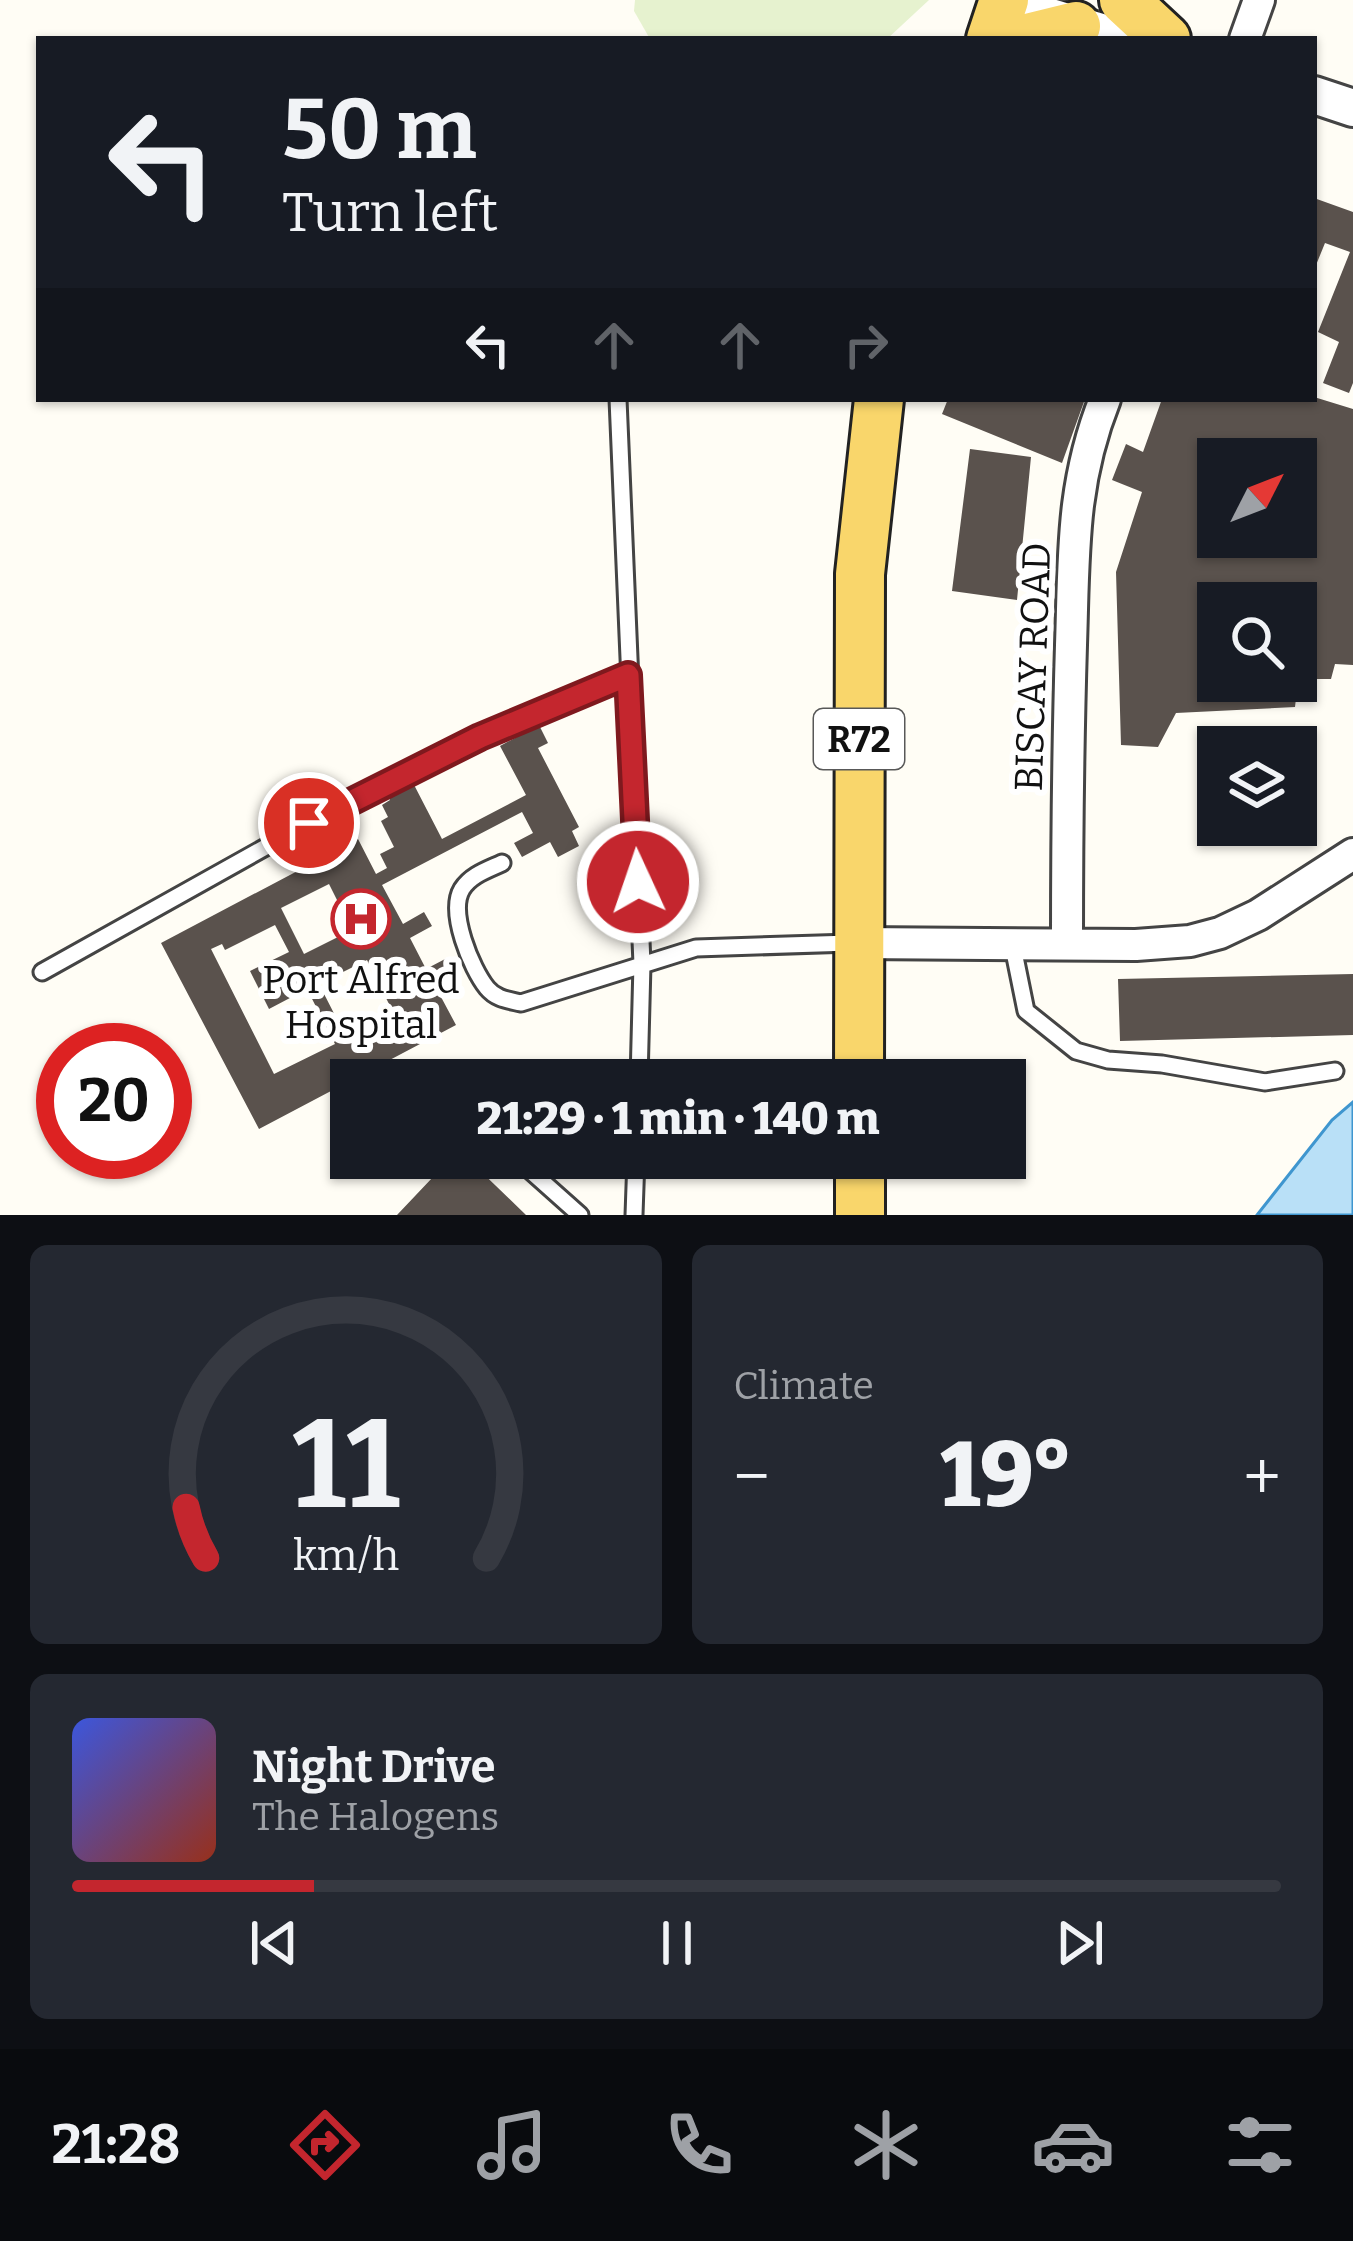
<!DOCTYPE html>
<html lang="en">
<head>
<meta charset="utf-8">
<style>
  :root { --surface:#171b24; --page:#242831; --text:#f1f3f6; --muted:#9ea1a6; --line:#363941; --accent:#c4262e }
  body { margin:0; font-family:Bitter,serif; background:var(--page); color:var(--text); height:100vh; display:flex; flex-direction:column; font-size:45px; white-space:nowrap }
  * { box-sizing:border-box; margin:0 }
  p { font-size:39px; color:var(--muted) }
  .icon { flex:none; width:66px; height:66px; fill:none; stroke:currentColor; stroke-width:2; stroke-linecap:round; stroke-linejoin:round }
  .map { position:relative; height:1215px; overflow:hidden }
  .drawer { display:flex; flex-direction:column; gap:30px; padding:30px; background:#0d0f14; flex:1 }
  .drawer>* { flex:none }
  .hud { position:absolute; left:36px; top:36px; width:1281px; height:366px; border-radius:0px; box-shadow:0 3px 9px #0004; background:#171b24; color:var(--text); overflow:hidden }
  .needle { width:78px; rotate:48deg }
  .buttons { position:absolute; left:1197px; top:438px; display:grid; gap:24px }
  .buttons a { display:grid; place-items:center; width:120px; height:120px; border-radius:0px; background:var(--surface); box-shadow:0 3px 9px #0004; font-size:60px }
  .speed { position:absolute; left:36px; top:1023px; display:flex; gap:24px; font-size:60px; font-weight:700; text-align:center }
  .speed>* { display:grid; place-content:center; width:156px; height:156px; border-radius:50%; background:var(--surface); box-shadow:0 3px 9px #0004; line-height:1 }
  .speed .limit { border:18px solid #d22; background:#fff; color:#111 }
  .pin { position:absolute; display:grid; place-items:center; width:102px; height:102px; color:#fff; margin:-51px; border:6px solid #fff; border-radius:50%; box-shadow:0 3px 12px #0007 }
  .me { position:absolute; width:132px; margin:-66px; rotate:357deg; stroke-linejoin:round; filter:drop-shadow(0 0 9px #0008) }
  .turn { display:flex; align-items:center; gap:42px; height:252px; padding:0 48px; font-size:54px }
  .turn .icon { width:156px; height:156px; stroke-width:2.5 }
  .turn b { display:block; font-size:84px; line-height:102px }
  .lanes { display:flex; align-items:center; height:114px; padding:0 48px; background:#0003; justify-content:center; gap:60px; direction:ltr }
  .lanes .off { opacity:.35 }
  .big { font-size:90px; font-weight:800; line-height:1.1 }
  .drawer .tile { flex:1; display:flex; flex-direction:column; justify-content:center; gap:18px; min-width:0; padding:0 42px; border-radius:18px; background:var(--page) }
  .drawer .dial { align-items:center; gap:0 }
  .dial svg { height:312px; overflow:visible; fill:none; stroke:var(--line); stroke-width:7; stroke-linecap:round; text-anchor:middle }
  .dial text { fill:var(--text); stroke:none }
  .song { display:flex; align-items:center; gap:36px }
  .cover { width:144px; height:144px; border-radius:18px; background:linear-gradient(135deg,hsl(230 70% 55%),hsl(10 70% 35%)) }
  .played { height:12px; border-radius:6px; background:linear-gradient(90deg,var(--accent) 20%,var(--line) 20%) }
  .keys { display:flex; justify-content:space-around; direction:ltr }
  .heat { display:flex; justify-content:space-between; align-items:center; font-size:66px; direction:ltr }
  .drawer .tiles { flex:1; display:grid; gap:30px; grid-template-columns:1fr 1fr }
  .tile:last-child { grid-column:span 2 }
  .trip { position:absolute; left:330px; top:1059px; width:696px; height:120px; border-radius:0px; background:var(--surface); box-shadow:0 3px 9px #0004; font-weight:800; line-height:120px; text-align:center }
  .menu { display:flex; height:192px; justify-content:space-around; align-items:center; background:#090b0e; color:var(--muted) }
  .menu .icon { width:84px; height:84px }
  .menu .active { color:var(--accent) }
  .menu b { font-size:54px; color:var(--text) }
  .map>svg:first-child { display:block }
  .pitch { fill:#e6f2cf }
  .water { fill:#b9e0f7; stroke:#3f96cf; stroke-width:3 }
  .building { fill:#5a524d; fill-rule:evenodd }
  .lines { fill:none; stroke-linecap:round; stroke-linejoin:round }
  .service-casing { stroke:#444; stroke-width:21 }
  .minor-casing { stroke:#444; stroke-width:36 }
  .tertiary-casing { stroke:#444; stroke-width:42 }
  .primary-casing { stroke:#222; stroke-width:54 }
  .service { stroke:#fff; stroke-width:15 }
  .minor { stroke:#fff; stroke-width:30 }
  .tertiary { stroke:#fff; stroke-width:36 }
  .primary { stroke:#f9d66b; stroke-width:48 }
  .route-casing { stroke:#7f191e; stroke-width:30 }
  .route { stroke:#c4262e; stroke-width:21 }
  .labels { text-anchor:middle; stroke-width:12; stroke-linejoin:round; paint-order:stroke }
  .shield { fill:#fff; stroke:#585858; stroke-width:3 }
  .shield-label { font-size:36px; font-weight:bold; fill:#111 }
  .street-label { font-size:39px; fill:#111; stroke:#fff }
  .poi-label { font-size:39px; fill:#111; stroke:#fff }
</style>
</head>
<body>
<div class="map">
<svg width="1353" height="1215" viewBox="0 0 1353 1215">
  <rect width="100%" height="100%" fill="#fffdf5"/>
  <path class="pitch" d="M635,0h294l-42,39h-237l-16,-28z"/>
  <path class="water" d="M1353,1102v113h-96l75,-95z"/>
  <path class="building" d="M1314,198l39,14v171l-4,10 -26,-10 16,-41 -21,-10 32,-80 -25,-9 -11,27z
    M1314,397l39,12v256l-18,-1 -4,15h-35v-76h-78v78h80l-3,26 -119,6 -18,34 -37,-2 -5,-173 26,-80 -30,-12 14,-36 17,8 19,-53zM1218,459h78v78h-78z
    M948,399h137l-23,64 -120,-49z
    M970,449l61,8 -14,143 -65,-9z
    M539,725l9,18 -10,5 41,79 -7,4 7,15 -21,11 -8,-15 -28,15 -8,-14 19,-10 -11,-21 -140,73 21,39 21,-12 8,14 -22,12 16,31 21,-11 7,13 -21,11 23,43 -197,104 -98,-186 197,-104 18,35 11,-6 -7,-14 14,-7 -13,-26 7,-4 -6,-12 8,-5 -4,-8 25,-13 31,60 84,-44 -26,-49zM329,884l23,46 -48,24 -23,-46zM275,925l14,27 -39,19 19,38 38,-20 28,55 -61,30 -63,-125 11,-5 3,6zM367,960l27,54 -48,23 -27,-53z
    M1353,974v61l-233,6 -2,-62z
    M451,1158h16l59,57h-129z"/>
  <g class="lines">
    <defs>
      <path id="service" d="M618,399l24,565 -3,116
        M502,863c-15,7 -31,12 -40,26 -14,23 9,79 25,99 9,11 21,12 34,15l175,-55 155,-5
        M1012,942l14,69 50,40 32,9 54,4 103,18 70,-11
        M42,972l306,-171 132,-64 149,-62
        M516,1158l64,57
        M634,1215l2,-57"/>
      <path id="minor" d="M1245,39l14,-39
        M1067,942c0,-99 1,-198 4,-297 3,-90 0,-161 34,-246
        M858,943l278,2 54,-4 30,-8 38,-18 95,-61"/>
      <path id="tertiary" d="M1003,3l122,36
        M1314,95l39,13"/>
      <path id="primary" d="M1124,0l42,39
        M991,39l13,-39
        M1023,39l53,-13
        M859,1080l1,-506 19,-175
        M860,1158v57"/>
    </defs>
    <use href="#service" class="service-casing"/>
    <use href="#minor" class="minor-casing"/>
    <use href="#tertiary" class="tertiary-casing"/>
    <use href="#primary" class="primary-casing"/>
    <use href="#service" class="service"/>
    <use href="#minor" class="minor"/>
    <use href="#tertiary" class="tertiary"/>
    <use href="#primary" class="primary"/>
  </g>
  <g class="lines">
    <defs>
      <path id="route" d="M309,823l171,-86 148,-62 10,207"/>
    </defs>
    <use href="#route" class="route-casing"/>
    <use href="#route" class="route"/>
  </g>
  <defs>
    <symbol id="hospital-ring" viewBox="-11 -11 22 22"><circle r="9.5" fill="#fff" stroke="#c4262e" stroke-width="1.5"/><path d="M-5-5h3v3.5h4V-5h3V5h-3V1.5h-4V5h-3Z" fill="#c4262e"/></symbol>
  </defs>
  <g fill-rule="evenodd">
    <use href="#hospital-ring" x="328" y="886" width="66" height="66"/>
  </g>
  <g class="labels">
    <rect class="shield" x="814" y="709" width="90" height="60" rx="9"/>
    <g class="shield-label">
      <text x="859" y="752">R72</text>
    </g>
    <g class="street-label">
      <text transform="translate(1032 667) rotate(-88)" y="14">BISCAY ROAD</text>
    </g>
    <g class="poi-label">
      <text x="361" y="993">Port Alfred<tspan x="361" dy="45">Hospital</tspan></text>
    </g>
  </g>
</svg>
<div class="buttons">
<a><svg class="needle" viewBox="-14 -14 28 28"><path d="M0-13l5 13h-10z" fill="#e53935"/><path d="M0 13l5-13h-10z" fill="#9ea1a6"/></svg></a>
<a><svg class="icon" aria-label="search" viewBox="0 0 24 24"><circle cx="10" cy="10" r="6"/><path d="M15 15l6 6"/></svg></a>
<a><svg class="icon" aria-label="layers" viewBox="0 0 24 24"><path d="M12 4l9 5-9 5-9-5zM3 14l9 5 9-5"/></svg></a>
</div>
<div class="speed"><div class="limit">20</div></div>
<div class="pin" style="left:309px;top:823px;background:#d93025"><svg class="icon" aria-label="arrive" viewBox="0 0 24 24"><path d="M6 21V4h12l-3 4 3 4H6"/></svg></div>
<svg class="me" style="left:638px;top:882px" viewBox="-20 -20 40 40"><circle r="17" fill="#c4262e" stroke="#fff" stroke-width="3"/><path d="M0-11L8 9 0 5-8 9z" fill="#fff"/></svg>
<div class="trip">21:29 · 1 min · 140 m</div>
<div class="hud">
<div class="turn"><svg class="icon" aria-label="left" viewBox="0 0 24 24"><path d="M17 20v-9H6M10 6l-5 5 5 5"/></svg><div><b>50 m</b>Turn left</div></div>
<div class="lanes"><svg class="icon" aria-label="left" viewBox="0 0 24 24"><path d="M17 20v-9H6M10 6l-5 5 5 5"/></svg><svg class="icon off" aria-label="ahead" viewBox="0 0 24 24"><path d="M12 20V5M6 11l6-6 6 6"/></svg><svg class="icon off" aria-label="ahead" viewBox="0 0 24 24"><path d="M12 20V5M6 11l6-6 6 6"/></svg><svg class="icon off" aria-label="right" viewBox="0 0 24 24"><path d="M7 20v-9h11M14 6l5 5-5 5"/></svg></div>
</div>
</div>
<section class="drawer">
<div class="tiles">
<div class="tile dial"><svg viewBox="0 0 100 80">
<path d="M14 69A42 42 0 1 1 86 69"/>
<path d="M14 69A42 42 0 0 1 9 56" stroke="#c4262e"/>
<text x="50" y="56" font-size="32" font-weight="700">11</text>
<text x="50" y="72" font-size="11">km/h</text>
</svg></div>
<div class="tile"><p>Climate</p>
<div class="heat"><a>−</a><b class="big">19°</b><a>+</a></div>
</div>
<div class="tile">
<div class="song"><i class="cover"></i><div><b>Night Drive</b><p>The Halogens</p></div></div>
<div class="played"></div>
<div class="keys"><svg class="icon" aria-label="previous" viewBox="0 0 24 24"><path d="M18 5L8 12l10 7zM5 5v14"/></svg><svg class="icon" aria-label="pause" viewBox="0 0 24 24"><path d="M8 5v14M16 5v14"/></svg><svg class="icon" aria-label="next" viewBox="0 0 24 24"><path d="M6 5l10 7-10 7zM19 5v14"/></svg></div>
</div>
</div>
</section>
<nav class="menu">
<b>21:28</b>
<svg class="icon active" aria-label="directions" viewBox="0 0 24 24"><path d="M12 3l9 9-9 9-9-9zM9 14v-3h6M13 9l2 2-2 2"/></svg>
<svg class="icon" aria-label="music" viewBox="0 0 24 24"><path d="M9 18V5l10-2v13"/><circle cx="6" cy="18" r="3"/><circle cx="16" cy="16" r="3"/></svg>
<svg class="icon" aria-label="phone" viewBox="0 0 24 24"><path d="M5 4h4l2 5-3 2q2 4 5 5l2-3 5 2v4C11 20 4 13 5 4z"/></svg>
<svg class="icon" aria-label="climate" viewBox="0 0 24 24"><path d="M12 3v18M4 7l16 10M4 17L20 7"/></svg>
<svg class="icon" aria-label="car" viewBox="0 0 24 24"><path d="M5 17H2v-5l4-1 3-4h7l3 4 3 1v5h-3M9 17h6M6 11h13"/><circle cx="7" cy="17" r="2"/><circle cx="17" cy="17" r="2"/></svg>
<svg class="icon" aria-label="filters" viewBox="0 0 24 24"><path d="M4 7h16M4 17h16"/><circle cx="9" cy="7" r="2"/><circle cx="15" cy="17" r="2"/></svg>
</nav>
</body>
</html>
